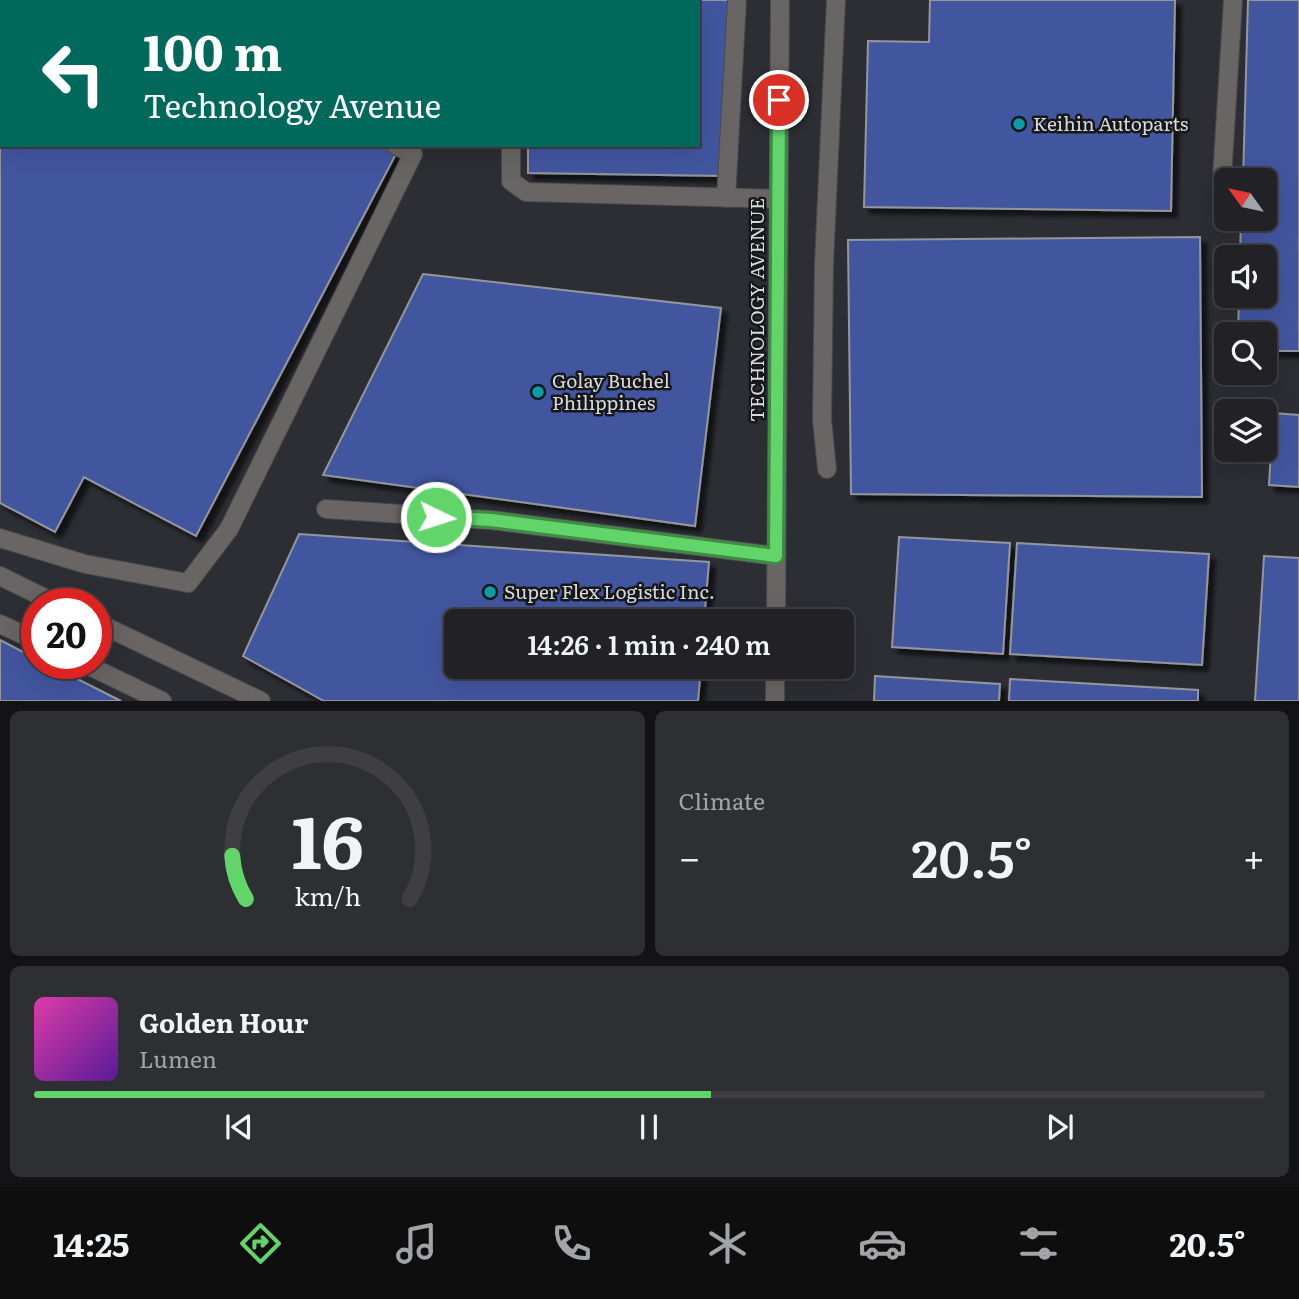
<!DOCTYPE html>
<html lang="en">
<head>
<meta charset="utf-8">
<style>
  :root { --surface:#222226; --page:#2e2f32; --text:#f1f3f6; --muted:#a2a4a7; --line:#3f3f43; --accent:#61d56a }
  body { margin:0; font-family:Literata,serif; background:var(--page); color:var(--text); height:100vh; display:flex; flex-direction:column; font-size:26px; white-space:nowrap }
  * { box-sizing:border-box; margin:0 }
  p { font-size:23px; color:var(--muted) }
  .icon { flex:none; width:38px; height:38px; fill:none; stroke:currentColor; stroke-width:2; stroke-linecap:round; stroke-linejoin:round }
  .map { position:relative; height:701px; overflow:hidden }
  .details { display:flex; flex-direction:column; gap:10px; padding:10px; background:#131315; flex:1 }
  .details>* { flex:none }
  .top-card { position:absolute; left:0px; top:0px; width:700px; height:147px; box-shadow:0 7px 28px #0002,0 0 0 2px var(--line); background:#00695c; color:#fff; overflow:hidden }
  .needle { width:46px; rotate:303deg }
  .controls { position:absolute; left:1214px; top:168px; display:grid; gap:14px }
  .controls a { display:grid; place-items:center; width:63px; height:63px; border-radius:10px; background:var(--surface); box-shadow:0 7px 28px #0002,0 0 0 2px var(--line); font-size:35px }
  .speed { position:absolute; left:21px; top:588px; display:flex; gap:14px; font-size:35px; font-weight:700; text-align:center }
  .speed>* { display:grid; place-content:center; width:91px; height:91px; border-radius:50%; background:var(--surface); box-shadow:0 7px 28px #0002,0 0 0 2px var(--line); line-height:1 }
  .speed .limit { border:10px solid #d22; background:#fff; color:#111 }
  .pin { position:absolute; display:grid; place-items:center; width:60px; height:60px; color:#fff; margin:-30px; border:4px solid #fff; border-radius:50%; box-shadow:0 2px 7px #0007 }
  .me { position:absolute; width:77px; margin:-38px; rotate:94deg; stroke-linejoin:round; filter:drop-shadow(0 0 5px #0008) }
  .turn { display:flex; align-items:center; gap:24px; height:147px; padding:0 28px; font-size:32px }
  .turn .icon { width:91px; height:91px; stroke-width:2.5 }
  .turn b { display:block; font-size:49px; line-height:60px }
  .big { font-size:52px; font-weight:600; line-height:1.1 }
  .details .tile { flex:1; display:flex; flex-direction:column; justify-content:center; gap:10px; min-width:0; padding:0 24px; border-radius:10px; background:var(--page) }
  .details .dial { align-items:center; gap:0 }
  .dial svg { height:182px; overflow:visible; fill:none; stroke:var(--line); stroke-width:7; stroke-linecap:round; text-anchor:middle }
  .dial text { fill:var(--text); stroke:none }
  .song { display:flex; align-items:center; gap:21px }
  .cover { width:84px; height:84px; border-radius:10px; background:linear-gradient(135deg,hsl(320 70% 55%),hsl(270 70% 35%)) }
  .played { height:7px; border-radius:4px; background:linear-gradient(90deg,var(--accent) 55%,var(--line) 55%) }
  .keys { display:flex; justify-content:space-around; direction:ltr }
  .heat { display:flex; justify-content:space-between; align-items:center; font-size:38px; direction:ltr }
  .details .tiles { flex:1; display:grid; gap:10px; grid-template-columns:1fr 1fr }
  .tile:last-child { grid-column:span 2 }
  .trip { position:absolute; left:444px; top:609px; width:410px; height:70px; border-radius:10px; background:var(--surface); box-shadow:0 7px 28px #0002,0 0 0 2px var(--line); font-weight:600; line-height:70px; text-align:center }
  .menu { display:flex; height:112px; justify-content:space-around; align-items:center; background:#0e0e0f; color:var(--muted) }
  .menu .icon { width:49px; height:49px }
  .menu .active { color:var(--accent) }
  .menu b { font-size:32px; color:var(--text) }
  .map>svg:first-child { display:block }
  .building { fill:#4357a0; stroke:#94969c; stroke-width:2; filter:url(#shadow) }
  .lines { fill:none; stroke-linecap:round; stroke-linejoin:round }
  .minor-casing { stroke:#494a4e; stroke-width:20 }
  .minor { stroke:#686564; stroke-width:18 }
  .route-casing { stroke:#3f8a45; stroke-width:18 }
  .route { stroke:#61d56a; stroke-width:12 }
  .culture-dot { fill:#0f9aa8; stroke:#161719; stroke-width:2.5 }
  .labels { text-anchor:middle; stroke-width:5; stroke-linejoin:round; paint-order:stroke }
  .poi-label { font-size:19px; fill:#d9dadd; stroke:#161719; text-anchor:start }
  .street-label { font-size:19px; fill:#d9dadd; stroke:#161719 }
</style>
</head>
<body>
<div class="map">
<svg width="1299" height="701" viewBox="0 0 1299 701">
  <defs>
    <filter id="shadow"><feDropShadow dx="6" dy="6" stdDeviation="2" flood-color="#0009"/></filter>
  </defs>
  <rect width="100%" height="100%" fill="#2d2e33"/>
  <path class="building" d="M167,0h168v2z
    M552,0h177l-3,176 -198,-3v-28h170v-143h-146z
    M930,0h245l-4,211 -307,-4 4,-166 61,1z
    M1248,0h51v351h-34v-17h-27l1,-38h26v-39h-25l1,-38h24v-39h-22z
    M0,5l2,140h382l13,7 -201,384 -112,-59 -29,55 -55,-29z
    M1200,237l2,260 -351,-3 -3,-254z
    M423,274l298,34 -26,218 -372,-51z
    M1273,413l26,2v72l-30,-2z
    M299,534l410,28 -5,59h-247v46h244l-3,34h-374l-81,-45z
    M899,537l111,6 -7,111 -111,-7z
    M1017,543l192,11 -7,111 -192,-11z
    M1264,556l35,2v143h-44z
    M0,640l37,19v4h9l75,38h-121z
    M875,676l125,8 -1,17h-125z
    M1010,679l188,11v11h-189z"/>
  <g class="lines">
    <defs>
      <path id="minor" d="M110,0l4,2
        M524,2l1,-2
        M511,145v36l15,11 252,7
        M1222,178l11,-178
        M726,198l11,-198
        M827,469l-5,-50 2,-155 12,-264
        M326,509l165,11 285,36
        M0,538l85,26 103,19 41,-54 184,-375 -18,-9
        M0,576l57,28
        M776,621l4,-621
        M96,622l165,79
        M0,624l37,17
        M83,663l79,38
        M775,701v-34"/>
    </defs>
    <use href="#minor" class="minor-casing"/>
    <use href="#minor" class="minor"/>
  </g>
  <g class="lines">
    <defs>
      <path id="route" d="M436,517l55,3 285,36 3,-456"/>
    </defs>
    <use href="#route" class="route-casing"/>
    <use href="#route" class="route"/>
  </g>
  <g class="culture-dot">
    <circle cx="1019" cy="124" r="7"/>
    <circle cx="538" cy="392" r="7"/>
    <circle cx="490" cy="592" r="7"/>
  </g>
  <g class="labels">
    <g class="poi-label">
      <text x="1033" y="131">Keihin Autoparts</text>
      <text x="552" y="388">Golay Buchel<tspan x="552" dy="22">Philippines</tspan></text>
      <text x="504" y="599">Super Flex Logistic Inc.</text>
    </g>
    <g class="street-label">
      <text transform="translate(757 310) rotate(-90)" y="7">TECHNOLOGY AVENUE</text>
    </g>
  </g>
</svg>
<div class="controls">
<a><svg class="needle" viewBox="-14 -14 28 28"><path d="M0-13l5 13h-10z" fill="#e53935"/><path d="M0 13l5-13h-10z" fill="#a2a4a7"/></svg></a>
<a><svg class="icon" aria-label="sound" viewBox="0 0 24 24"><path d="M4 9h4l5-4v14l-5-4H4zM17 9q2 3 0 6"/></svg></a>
<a><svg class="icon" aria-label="search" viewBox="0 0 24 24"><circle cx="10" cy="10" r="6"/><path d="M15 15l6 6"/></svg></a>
<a><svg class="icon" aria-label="layers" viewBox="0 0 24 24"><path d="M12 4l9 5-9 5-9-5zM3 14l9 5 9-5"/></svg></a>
</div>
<div class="speed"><div class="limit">20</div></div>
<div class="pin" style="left:779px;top:100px;background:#d93025"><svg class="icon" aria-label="arrive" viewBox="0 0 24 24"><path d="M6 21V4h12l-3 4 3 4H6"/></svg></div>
<svg class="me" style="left:436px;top:517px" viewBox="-20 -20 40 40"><circle r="17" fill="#61d56a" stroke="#fff" stroke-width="3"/><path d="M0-11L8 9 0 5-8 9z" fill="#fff"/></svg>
<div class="trip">14:26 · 1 min · 240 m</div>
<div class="top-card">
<div class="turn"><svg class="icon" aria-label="left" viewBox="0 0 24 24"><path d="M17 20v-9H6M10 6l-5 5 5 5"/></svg><div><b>100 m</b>Technology Avenue</div></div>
</div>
</div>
<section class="details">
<div class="tiles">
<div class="tile dial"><svg viewBox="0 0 100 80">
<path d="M14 69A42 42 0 1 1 86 69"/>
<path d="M14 69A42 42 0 0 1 8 50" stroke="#61d56a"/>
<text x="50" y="56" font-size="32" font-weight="700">16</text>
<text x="50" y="72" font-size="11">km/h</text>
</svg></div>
<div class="tile"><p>Climate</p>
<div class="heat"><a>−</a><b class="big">20.5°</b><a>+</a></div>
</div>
<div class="tile">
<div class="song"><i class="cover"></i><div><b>Golden Hour</b><p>Lumen</p></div></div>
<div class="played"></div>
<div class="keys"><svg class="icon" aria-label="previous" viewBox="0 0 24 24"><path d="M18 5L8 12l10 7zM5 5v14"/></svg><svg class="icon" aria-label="pause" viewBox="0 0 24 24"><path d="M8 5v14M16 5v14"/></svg><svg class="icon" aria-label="next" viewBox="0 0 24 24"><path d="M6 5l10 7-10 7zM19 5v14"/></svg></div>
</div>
</div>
</section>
<nav class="menu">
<b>14:25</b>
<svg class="icon active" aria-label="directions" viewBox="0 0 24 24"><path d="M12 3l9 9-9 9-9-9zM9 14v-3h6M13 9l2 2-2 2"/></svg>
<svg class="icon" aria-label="music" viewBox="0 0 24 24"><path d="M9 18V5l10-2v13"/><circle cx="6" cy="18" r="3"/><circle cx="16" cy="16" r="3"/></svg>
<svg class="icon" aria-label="phone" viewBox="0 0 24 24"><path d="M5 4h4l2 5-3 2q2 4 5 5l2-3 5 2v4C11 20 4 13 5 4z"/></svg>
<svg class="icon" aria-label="climate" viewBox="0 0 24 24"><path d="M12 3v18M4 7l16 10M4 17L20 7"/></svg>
<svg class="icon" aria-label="car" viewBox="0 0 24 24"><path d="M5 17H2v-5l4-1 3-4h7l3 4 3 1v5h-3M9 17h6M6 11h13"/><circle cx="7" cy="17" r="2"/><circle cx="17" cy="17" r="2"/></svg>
<svg class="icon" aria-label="filters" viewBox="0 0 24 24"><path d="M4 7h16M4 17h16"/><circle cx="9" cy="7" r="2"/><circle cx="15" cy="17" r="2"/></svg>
<b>20.5°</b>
</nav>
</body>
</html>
